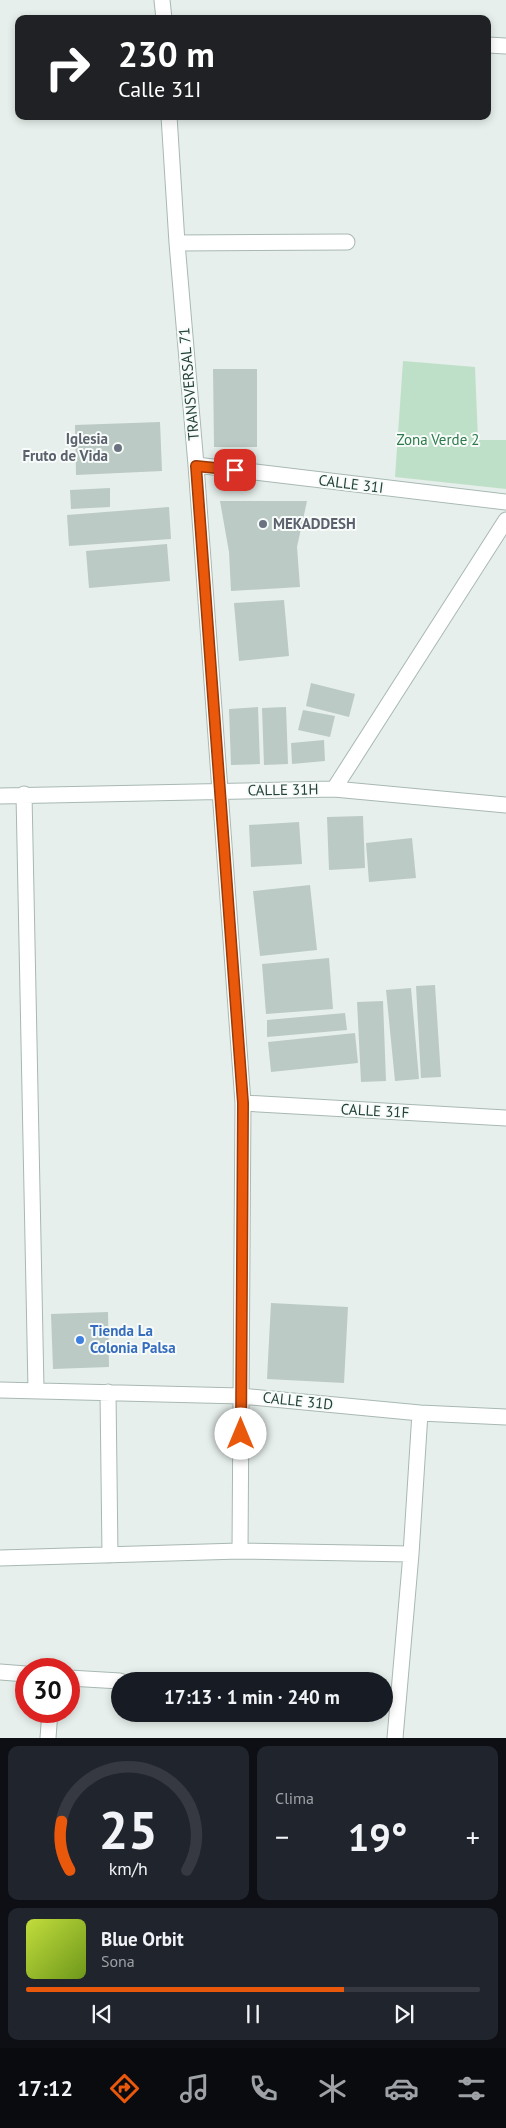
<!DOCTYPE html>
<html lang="es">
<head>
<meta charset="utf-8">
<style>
  :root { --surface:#171b24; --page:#20242c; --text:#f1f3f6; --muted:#9ea1a6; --line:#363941; --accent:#ea580c }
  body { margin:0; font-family:"PT Sans",sans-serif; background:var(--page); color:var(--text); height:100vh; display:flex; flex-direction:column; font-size:19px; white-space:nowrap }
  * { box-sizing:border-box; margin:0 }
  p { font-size:16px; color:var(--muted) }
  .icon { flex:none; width:28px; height:28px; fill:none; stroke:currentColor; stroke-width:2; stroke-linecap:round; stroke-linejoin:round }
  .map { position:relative; height:1738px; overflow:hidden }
  .drawer { display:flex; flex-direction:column; gap:8px; padding:8px; background:#0d0f14; flex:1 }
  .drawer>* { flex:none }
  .hud { position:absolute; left:15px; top:15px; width:476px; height:105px; border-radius:10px; box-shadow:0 2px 8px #0003; background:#202124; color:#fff; overflow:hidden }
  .speed { position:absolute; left:15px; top:1658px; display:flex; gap:10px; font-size:25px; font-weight:700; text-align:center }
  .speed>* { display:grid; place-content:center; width:65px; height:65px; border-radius:50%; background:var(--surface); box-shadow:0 2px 8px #0003; line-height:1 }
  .speed .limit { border:8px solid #d22; background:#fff; color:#111 }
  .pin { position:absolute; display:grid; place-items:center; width:42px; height:42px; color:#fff; margin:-21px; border-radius:10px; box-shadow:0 2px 8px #0006 }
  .me { position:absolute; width:55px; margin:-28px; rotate:0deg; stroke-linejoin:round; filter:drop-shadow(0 0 4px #0008) }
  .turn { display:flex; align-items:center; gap:18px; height:105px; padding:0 20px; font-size:22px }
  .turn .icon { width:65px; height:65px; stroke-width:2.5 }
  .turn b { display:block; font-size:35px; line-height:42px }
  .big { font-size:38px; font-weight:700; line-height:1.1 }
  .drawer .tile { flex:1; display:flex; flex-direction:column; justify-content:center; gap:8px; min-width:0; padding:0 18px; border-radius:10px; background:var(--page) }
  .drawer .dial { align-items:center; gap:0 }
  .dial svg { height:130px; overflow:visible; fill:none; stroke:var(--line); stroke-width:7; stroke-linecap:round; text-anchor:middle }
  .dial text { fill:var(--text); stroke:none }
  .song { display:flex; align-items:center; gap:15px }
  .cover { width:60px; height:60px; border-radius:8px; background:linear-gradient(135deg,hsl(70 70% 55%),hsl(80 70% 35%)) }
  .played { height:5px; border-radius:2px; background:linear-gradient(90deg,var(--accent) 70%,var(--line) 70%) }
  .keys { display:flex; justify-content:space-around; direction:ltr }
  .heat { display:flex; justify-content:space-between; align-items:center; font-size:28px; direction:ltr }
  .drawer .tiles { flex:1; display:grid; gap:8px; grid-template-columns:1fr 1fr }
  .tile:last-child { grid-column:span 2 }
  .trip { position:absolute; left:111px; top:1672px; width:282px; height:50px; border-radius:25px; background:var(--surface); box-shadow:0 2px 8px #0003; font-weight:700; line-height:50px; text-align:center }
  .dock { display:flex; height:80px; justify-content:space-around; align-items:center; background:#090b0e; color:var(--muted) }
  .dock .icon { width:35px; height:35px }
  .dock .active { color:var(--accent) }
  .dock b { font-size:22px; color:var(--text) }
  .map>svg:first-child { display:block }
  .green { fill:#bfe0c8 }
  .building { fill:#bbcac4 }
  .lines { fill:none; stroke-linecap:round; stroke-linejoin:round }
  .street-casing { stroke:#a8b8b2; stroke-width:17 }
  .street { stroke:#fff; stroke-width:15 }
  .route-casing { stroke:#983908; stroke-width:12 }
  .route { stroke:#ea580c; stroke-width:9 }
  .worship-dot { fill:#6b7280; stroke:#f7fbf9; stroke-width:2 }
  .shop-dot { fill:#3f7fe0; stroke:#f7fbf9; stroke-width:2 }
  .labels { text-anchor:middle; stroke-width:4; stroke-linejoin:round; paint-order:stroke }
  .street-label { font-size:15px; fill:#24423a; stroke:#f7fbf9 }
  .worship-label { font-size:15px; font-weight:bold; fill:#5b616d; stroke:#f7fbf9; text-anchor:end }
  .park-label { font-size:15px; fill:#2d7a4b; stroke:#f7fbf9 }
  .shop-label { font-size:15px; font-weight:bold; fill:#366cbe; stroke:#f7fbf9; text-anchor:start }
</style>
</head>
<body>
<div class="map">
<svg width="506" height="1738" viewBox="0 0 506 1738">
  <rect width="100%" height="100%" fill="#e6efeb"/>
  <path class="green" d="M403,361l72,6 3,73h28v49l-111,-12z"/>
  <path class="building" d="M213,369h44v78h-43z
    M160,422l2,49 -86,4 -1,-50z
    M110,488v19l-39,2 -1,-19z
    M220,501h87l-10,46 3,40 -69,4 -2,-39z
    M169,507l2,32 -102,7 -2,-31z
    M167,544l3,37 -81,7 -3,-37z
    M284,600l5,56 -50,5 -5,-58z
    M311,683l44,11 -6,23 -43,-11z
    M258,707l2,57 -29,1 -2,-56z
    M286,707l2,57 -24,1 -2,-57z
    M303,710l32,6 -5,21 -32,-7z
    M324,740l1,21 -33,3 -1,-21z
    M363,816l2,52 -36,2 -2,-53z
    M299,822l3,42 -51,3 -2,-42z
    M412,838l4,40 -47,4 -3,-39z
    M310,885l7,65 -57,6 -7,-65z
    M329,958l4,51 -67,5 -4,-50z
    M435,985l6,92 -20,1 -5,-92z
    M411,988l8,91 -24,2 -9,-91z
    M383,1001l3,80 -25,1 -4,-80z
    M345,1013l2,17 -80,7v-17z
    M355,1033l3,30 -87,9 -3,-30z
    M271,1303l77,4 -4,76 -77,-4z
    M108,1312l1,55 -56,2 -2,-55z"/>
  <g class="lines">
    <defs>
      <path id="street" d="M162,0l2,19
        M488,45l18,1
        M169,116l8,127 19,222 47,638 -3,448
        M177,243l170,-1
        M196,465l310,37
        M334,789l172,-269
        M24,794l12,595
        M0,796l334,-7 172,16
        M243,1103l263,15
        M0,1390l241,6 179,17 86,4
        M108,1392l2,163
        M0,1558l240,-7 171,3
        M0,1672l26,2
        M69,1678l51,3
        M48,1738l2,-27
        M395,1738l16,-184 9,-141"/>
    </defs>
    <use href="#street" class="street-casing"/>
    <use href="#street" class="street"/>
  </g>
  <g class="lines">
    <defs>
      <path id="route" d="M235,470l-39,-4 47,637 -2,331"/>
    </defs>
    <use href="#route" class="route-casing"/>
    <use href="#route" class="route"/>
  </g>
  <g class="worship-dot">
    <circle cx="118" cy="448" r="5"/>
    <circle cx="263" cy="524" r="5"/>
  </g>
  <circle class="shop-dot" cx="80" cy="1340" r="5"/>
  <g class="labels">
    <g class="street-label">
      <text transform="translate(189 384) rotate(-95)" y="5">TRANSVERSAL 71</text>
      <text transform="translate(351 484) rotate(7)" y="5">CALLE 31I</text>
      <text transform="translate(283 790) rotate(-1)" y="5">CALLE 31H</text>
      <text transform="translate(375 1111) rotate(3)" y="5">CALLE 31F</text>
      <text transform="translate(298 1401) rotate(6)" y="5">CALLE 31D</text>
    </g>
    <g class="worship-label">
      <text x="108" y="444">Iglesia<tspan x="108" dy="17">Fruto de Vida</tspan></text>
      <text x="273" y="529" text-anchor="start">MEKADDESH</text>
    </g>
    <g class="park-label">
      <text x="438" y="445">Zona Verde 2</text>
    </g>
    <g class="shop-label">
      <text x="90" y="1336">Tienda La<tspan x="90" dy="17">Colonia Palsa</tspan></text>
    </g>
  </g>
</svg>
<div class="speed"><div class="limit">30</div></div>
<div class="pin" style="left:235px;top:470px;background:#d93025"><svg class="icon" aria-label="arrive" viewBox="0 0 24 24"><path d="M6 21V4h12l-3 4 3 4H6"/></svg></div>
<svg class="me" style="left:241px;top:1434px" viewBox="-20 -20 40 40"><circle r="19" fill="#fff"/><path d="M0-13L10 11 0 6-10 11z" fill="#ea580c"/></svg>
<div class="trip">17:13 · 1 min · 240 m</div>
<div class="hud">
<div class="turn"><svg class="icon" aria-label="right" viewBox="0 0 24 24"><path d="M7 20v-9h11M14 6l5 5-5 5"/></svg><div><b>230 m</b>Calle 31I</div></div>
</div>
</div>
<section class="drawer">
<div class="tiles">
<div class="tile dial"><svg viewBox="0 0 100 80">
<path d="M14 69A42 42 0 1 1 86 69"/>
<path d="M14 69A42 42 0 0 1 9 39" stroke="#ea580c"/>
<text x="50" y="56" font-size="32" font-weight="700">25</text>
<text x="50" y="72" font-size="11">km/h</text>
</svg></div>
<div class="tile"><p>Clima</p>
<div class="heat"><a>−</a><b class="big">19°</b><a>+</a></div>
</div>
<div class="tile">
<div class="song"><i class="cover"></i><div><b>Blue Orbit</b><p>Sona</p></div></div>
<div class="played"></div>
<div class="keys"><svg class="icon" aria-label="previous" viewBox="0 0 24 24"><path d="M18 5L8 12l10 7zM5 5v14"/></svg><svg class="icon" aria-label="pause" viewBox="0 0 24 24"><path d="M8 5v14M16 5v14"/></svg><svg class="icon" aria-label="next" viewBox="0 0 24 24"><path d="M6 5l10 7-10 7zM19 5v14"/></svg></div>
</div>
</div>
</section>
<nav class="dock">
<b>17:12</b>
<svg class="icon active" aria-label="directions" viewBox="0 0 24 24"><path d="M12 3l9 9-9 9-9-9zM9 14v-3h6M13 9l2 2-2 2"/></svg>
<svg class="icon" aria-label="music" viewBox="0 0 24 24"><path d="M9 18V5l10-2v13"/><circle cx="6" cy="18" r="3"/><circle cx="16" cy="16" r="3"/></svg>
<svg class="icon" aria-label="phone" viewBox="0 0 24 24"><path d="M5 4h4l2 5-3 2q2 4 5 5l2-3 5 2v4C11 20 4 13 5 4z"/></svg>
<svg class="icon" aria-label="climate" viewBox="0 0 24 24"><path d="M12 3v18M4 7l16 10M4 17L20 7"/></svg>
<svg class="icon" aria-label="car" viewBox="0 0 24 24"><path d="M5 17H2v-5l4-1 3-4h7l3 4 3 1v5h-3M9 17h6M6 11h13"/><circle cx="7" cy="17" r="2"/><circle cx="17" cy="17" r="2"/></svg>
<svg class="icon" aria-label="filters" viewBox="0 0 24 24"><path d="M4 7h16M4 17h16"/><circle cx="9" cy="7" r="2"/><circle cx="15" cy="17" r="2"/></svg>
</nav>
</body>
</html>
